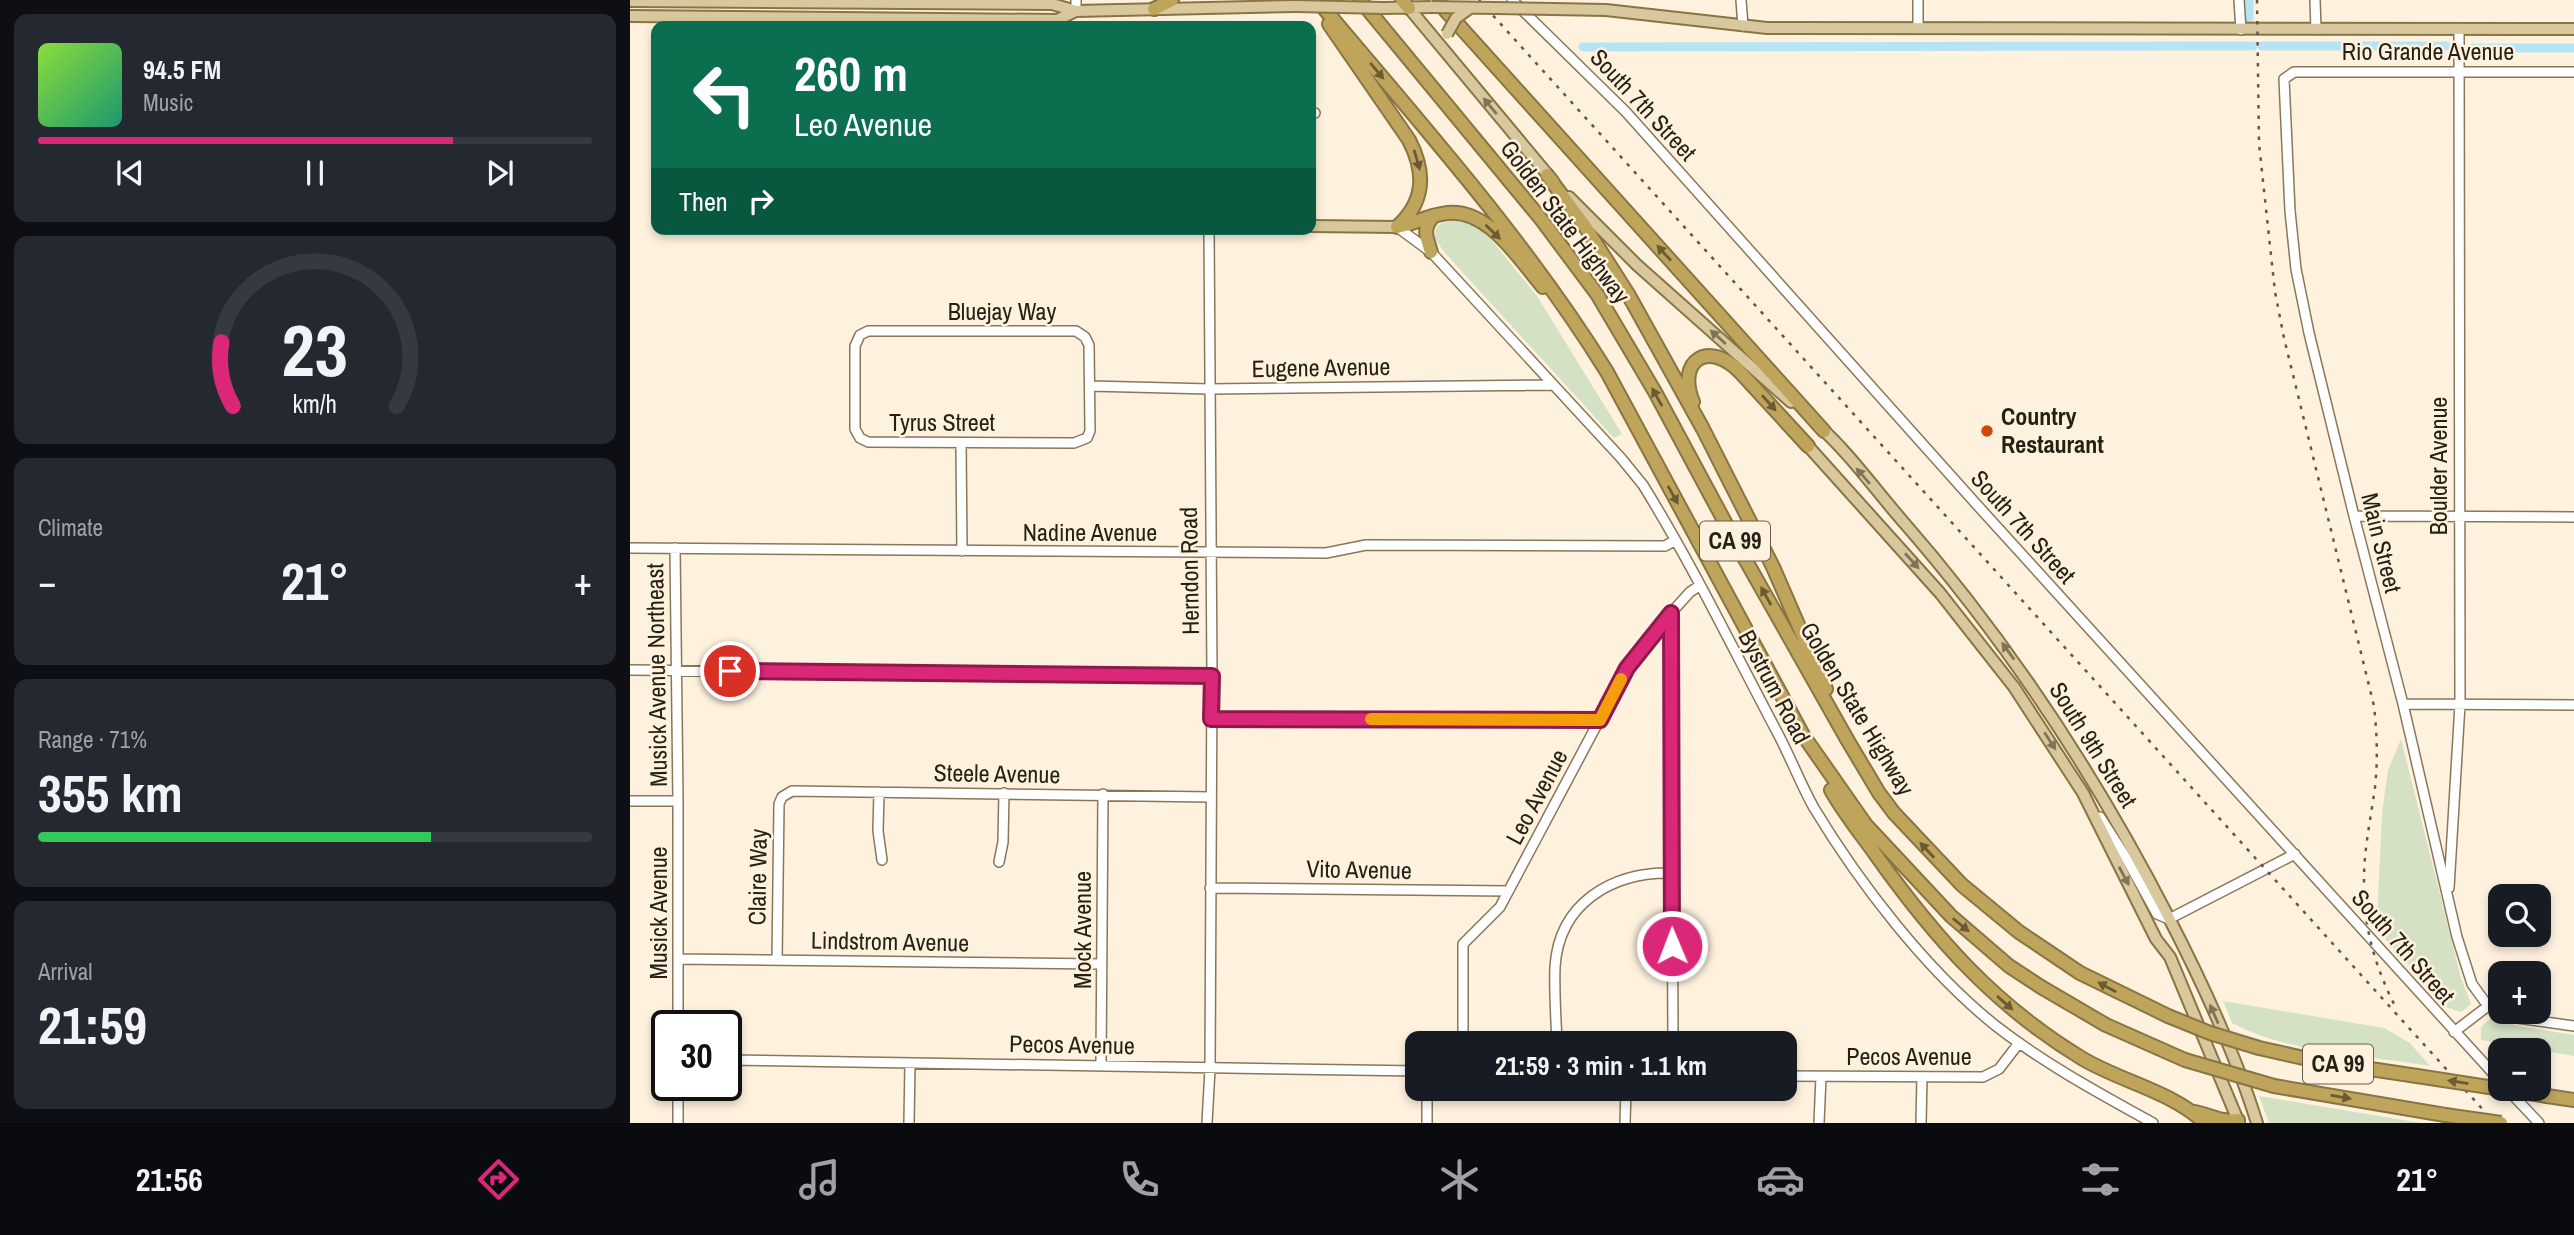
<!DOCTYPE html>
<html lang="en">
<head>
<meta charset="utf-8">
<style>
  :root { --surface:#171b24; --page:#242831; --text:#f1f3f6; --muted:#9ea1a6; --line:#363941; --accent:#db2777 }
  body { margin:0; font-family:"Archivo Narrow",sans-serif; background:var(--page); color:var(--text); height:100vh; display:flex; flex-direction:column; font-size:26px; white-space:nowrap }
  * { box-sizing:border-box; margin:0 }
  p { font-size:23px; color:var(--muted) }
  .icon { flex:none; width:38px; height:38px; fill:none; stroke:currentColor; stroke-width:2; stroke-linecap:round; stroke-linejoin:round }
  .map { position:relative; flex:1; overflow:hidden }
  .side { display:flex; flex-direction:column; gap:14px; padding:14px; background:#0d0f14; width:630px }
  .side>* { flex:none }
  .top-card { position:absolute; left:21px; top:21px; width:665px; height:214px; border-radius:14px; box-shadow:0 4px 10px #0003; background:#0b6e4f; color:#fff; overflow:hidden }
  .buttons { position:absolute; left:1858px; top:884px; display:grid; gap:14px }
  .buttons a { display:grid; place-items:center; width:63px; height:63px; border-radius:14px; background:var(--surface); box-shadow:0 4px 10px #0003; font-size:35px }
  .speed { position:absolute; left:21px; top:1010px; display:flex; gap:14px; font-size:35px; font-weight:700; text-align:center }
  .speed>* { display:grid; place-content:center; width:91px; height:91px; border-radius:50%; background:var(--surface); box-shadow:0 4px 10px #0003; line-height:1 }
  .speed .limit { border:4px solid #111; border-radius:10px; background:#fff; color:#111 }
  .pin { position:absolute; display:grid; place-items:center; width:60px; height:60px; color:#fff; margin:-30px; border:4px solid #fff; border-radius:50%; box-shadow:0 2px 7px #0007 }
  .me { position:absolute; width:77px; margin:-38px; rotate:359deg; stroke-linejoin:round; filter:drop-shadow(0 0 5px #0008) }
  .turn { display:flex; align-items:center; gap:24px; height:147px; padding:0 28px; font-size:32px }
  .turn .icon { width:91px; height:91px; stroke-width:2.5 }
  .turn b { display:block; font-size:49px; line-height:60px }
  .then { display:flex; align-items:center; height:66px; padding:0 28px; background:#0003; gap:14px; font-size:26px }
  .big { font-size:52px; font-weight:700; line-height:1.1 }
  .side .card { flex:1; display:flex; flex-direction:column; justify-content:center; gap:10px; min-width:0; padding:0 24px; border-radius:14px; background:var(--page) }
  .side .dial { align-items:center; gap:0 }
  .dial svg { height:182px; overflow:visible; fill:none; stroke:var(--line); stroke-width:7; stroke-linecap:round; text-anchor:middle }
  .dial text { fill:var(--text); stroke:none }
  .song { display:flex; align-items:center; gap:21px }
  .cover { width:84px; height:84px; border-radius:10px; background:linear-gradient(135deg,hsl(90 70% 55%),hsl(160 70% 35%)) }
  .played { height:7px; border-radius:4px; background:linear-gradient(90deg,var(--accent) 75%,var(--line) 75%) }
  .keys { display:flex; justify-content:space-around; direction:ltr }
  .heat { display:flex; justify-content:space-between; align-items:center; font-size:38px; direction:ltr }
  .charge { height:10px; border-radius:5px; background:linear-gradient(90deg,#34c759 71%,var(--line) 0) }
  .trip { position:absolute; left:775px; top:1031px; width:392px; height:70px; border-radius:14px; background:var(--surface); box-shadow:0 4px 10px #0003; font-weight:700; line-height:70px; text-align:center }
  .dock { display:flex; height:112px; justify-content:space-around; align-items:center; background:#090b0e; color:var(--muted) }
  .dock .icon { width:49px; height:49px }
  .dock .current { color:var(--accent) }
  .dock b { font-size:32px; color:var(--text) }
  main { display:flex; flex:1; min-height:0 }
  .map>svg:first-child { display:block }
  .green { fill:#d4e1c5 }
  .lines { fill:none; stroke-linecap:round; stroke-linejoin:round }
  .canal { stroke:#b6e4f4; stroke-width:9 }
  .minor-casing { stroke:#89775a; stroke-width:12 }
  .major-casing { stroke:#897542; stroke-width:14 }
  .highway-casing { stroke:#897542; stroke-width:16 }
  .minor { stroke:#fff; stroke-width:9 }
  .major { stroke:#d9c89d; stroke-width:10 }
  .highway { stroke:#bfa45c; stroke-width:12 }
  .rail { stroke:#60584a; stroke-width:2.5; stroke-dasharray:3.5 7; stroke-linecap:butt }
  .major-bridge-casing { stroke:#897542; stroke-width:14; stroke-linecap:butt }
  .highway-bridge-casing { stroke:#897542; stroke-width:16; stroke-linecap:butt }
  .major-bridge { stroke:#d9c89d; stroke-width:10 }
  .highway-bridge { stroke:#bfa45c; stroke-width:12 }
  .oneway { fill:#6b5b34 }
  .oneway2 { fill:#807458 }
  .route-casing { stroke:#8e194d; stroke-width:18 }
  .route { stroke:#db2777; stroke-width:12 }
  .slow { stroke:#f59e0b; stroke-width:12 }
  .poi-dot { fill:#ce480a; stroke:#fef2df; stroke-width:2.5 }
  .labels { text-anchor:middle; stroke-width:5; stroke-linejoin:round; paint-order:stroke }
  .shield { fill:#fef2df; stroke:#675e50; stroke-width:2 }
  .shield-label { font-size:23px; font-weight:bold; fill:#261f13 }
  .street-label { font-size:24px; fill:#261f13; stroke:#fef2df }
  .poi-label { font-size:24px; font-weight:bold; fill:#261f13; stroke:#fef2df; text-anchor:start }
</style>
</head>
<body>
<main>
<section class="side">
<div class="card">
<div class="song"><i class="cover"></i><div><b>94.5 FM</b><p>Music</p></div></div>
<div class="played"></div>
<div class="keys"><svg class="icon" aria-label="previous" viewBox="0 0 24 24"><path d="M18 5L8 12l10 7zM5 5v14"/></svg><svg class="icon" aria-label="pause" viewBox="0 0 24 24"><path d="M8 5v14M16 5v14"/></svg><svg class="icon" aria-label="next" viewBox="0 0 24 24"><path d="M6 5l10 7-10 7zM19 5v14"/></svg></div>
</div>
<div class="card dial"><svg viewBox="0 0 100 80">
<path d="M14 69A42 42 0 1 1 86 69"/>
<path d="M14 69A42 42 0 0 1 9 41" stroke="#db2777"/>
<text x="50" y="56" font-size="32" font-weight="700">23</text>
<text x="50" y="72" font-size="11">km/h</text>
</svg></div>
<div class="card"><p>Climate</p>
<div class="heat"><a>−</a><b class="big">21°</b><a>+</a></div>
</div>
<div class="card"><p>Range · 71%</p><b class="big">355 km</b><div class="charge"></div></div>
<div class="card"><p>Arrival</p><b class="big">21:59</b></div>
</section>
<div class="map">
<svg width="1944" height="1123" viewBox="0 0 1944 1123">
  <rect width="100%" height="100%" fill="#fef2df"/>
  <path class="green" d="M826,219l25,8 56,69 85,138 -8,4 -169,-185 -10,-14 1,-11 4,-4z
    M1771,739l60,239 10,26 -10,8 -13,-4 -69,-76 -2,-11 5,-108 6,-43z
    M1593,1001l161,27 26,15 20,23c-65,-11 -139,-12 -198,-43z
    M1860,1019l34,8 50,8v21l-93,-16v-13z
    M1629,1096l162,27h-152z"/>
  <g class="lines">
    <path class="canal" d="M1619,18v-18
      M1632,46h184
      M953,47l670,-1
      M1843,48h101"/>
    <defs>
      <path id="minor" d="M446,0v11
        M882,0l114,112 352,394 523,576
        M1111,0l2,26
        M1288,0v27
        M1609,0l2,30
        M1685,0l1,29
        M681,113h4
        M767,227l34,25 190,206 22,27c49,79 90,164 134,247 13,24 23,51 37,76 46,76 112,162 182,218 49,38 103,67 157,97
        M238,331h208l9,6 4,8 1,86 -3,7 -13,5 -206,-1 -8,-4 -5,-9v-83l5,-11z
        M460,386l120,3 342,-4
        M331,443l1,108
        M1724,516l220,1
        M0,548l696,5 40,-8 299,1 9,-5
        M45,548l3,253v225
        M1041,613l2,430
        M0,670l582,6
        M1773,704l171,1
        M581,719l388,1
        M249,792l-1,39 4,29
        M0,801h48
        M1470,817l25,39 32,58 12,5 126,-65
        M369,862l4,-20 1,-49
        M580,888l298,3
        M1819,888l11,-184 -1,-674
        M48,959l424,5
        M147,960l2,-156 3,-7 10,-6 419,6
        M1858,1006l-16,-22 -15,-47 -54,-233 -49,-188 -45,-183 -13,-64 -6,-58 -6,-132 10,-7h280
        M1824,1032l34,-26 29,12 57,8
        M833,1043v-99l37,-37 127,-239 44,-55 19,-21 9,-6
        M927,1043c-1,-25 -3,-51 -2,-76 4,-64 57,-95 116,-94
        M96,1060l692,11
        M471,1065l2,-271
        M1155,1076l198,1 16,-8 20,-26
        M1877,1089l32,34
        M48,1123v-38
        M279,1123l1,-60
        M577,1123l3,-54 2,-393 -3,-447
        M797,1123v-35
        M995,1123l1,-35
        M1189,1123l2,-46
        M1291,1123l1,-45"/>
      <path id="major" d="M0,1l422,3 24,7 219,-5
        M754,8l48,-1
        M779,8l144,173
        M923,9l53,1 161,18 807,1
        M0,16l427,4 19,-9
        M939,197l68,68 154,137
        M681,226l86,1
        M1189,426c30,27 55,62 81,92 107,122 195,256 269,400 34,66 66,134 88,205
        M1178,446l132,147 74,94 69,106 73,146 14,18 69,166"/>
      <path id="highway" d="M687,0c101,121 207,238 290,372l196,363 63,90 85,91 58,50 32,21 65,38 79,35
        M730,0l181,219 56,75 58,98 86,160 107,189 31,52 15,20 68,72 57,47 61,41 88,43
        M772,0l7,8
        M806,0l388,431
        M524,9l18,-9
        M699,24l80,116c17,33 16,62 -12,87
        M917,175l37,50 44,69 75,135 70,138 53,122
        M771,226c14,-3 27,-10 41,-12 44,-10 76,44 101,73
        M801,252c-4,-13 -9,-23 1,-34
        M1063,402c-17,-42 16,-63 48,-29l67,73
        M1201,790c13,23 30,44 45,65 59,83 119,151 207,204 39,23 88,32 122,64
        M1629,1048l58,13 100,15
        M1644,1086l171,29
        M1917,1096l27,4
        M1565,1112c16,3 27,11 43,8"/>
    </defs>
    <use href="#minor" class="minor-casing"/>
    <use href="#major" class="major-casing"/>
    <use href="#highway" class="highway-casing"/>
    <use href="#minor" class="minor"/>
    <use href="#major" class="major"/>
    <use href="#highway" class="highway"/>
    <path class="rail" d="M849,0l1016,1123
      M1627,0l2,144 16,148 9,46 90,368c3,27 4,54 1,81 -4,31 -11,61 -11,92 -1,45 10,85 30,125"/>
    <defs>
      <path id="major-bridge" d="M665,6l89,2
        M802,7l121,2
        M817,34l9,-16 14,-10"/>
      <path id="highway-bridge" d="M1538,1016l42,17 49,15
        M1555,1060l89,26
        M1787,1076l130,20
        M1815,1115l56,8"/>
    </defs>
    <use href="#major-bridge" class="major-bridge-casing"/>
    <use href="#highway-bridge" class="highway-bridge-casing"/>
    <use href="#major-bridge" class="major-bridge"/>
    <use href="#highway-bridge" class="highway-bridge"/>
  </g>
  <defs><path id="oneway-solid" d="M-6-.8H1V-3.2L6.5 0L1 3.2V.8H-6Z" transform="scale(1.75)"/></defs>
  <g class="oneway">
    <use href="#oneway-solid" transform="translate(747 71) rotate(50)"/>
    <use href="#oneway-solid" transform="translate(787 160) rotate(74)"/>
    <use href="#oneway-solid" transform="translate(863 232) rotate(44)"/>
    <use href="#oneway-solid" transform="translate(1034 253) rotate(-132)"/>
    <use href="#oneway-solid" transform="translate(1027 397) rotate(-119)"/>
    <use href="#oneway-solid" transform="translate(1139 403) rotate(48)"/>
    <use href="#oneway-solid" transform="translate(1043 495) rotate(61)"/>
    <use href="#oneway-solid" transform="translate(1136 596) rotate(-119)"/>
    <use href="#oneway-solid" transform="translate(1297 850) rotate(-133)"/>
    <use href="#oneway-solid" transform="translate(1331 925) rotate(39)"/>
    <use href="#oneway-solid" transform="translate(1477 987) rotate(-152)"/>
    <use href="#oneway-solid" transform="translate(1375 1003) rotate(41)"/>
    <use href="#oneway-solid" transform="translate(1828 1082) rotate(-171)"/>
    <use href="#oneway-solid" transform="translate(1711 1097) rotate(10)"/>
  </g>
  <g class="oneway2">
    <use href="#oneway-solid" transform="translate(860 106) rotate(-130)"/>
    <use href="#oneway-solid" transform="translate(1088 337) rotate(-138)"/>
    <use href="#oneway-solid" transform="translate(1233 476) rotate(-131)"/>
    <use href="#oneway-solid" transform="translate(1282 561) rotate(48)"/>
    <use href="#oneway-solid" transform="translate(1378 651) rotate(-126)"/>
    <use href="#oneway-solid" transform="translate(1420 741) rotate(57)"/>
    <use href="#oneway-solid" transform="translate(1494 876) rotate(62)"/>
    <use href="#oneway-solid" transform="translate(1584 1014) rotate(-114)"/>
  </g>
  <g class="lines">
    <defs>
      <path id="route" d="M100,671l482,5 -1,43 389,1 27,-52 44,-55 1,333"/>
    </defs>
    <use href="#route" class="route-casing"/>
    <use href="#route" class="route"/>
    <path class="slow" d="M741,719l229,1 21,-41"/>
  </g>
  <circle class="poi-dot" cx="1357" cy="431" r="7"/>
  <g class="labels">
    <g class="shield">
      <rect x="1070" y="521.5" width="70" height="39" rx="5"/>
      <rect x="1673" y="1044.5" width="70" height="39" rx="5"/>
    </g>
    <g class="shield-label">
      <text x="1105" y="549">CA 99</text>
      <text x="1708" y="1072">CA 99</text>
    </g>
    <g class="street-label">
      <text x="1798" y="60">Rio Grande Avenue</text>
      <text transform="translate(1013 105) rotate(47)" y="8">South 7th Street</text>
      <text transform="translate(935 222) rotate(53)" y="8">Golden State Highway</text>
      <text x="372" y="320">Bluejay Way</text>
      <text transform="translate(691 368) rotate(-1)" y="8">Eugene Avenue</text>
      <text x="312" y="431">Tyrus Street</text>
      <text transform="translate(1809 466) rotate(-90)" y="8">Boulder Avenue</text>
      <text transform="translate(1393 527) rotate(48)" y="8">South 7th Street</text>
      <text x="460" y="541">Nadine Avenue</text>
      <text transform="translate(1751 543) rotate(76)" y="8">Main Street</text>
      <text transform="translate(560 571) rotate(-91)" y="8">Herndon Road</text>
      <text transform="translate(27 675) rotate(-91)" y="8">Musick Avenue Northeast</text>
      <text transform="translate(1144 687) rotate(62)" y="8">Bystrum Road</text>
      <text transform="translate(1227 709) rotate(59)" y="8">Golden State Highway</text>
      <text transform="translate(1463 745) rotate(58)" y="8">South 9th Street</text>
      <text transform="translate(367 774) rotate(1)" y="8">Steele Avenue</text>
      <text transform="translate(907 797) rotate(-62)" y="8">Leo Avenue</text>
      <text transform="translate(729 870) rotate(1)" y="8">Vito Avenue</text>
      <text transform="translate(128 877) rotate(-89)" y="8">Claire Way</text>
      <text transform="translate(29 913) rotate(-90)" y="8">Musick Avenue</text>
      <text transform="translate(453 930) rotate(-90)" y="8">Mock Avenue</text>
      <text transform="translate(260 942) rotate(1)" y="8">Lindstrom Avenue</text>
      <text transform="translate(1773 947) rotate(49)" y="8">South 7th Street</text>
      <text transform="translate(442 1045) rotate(1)" y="8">Pecos Avenue</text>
      <text x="1279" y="1065">Pecos Avenue</text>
    </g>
    <g class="poi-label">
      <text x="1371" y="425">Country<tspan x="1371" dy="28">Restaurant</tspan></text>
    </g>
  </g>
</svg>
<div class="buttons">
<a><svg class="icon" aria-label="search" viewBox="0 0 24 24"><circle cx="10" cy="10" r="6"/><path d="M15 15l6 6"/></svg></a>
<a>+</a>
<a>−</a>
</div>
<div class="speed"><div class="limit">30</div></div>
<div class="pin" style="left:100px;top:671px;background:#d93025"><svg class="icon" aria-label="arrive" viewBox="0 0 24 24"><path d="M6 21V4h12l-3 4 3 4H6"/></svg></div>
<svg class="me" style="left:1042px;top:946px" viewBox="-20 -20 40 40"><circle r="17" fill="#db2777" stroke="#fff" stroke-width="3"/><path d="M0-11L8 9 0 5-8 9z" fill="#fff"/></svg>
<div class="trip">21:59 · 3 min · 1.1 km</div>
<div class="top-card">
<div class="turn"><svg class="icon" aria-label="left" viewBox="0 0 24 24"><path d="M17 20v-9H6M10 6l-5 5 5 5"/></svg><div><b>260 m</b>Leo Avenue</div></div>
<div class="then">Then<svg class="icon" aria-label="right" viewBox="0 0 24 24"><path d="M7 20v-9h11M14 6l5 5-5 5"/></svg></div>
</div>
</div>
</main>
<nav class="dock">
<b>21:56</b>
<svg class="icon current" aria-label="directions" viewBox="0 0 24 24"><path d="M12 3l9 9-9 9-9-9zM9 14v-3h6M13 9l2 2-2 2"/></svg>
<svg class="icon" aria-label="music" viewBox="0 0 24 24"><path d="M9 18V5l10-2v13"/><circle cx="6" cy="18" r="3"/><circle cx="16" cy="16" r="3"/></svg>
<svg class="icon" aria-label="phone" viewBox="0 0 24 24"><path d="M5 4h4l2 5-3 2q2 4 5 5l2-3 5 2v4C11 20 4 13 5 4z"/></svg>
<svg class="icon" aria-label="climate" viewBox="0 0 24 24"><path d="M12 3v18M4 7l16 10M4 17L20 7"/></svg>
<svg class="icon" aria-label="car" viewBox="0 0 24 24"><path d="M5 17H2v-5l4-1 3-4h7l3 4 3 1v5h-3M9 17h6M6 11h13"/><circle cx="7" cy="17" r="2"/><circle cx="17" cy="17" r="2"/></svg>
<svg class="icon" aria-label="filters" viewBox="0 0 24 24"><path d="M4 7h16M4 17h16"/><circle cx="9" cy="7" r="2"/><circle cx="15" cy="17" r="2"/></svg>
<b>21°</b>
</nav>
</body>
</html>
